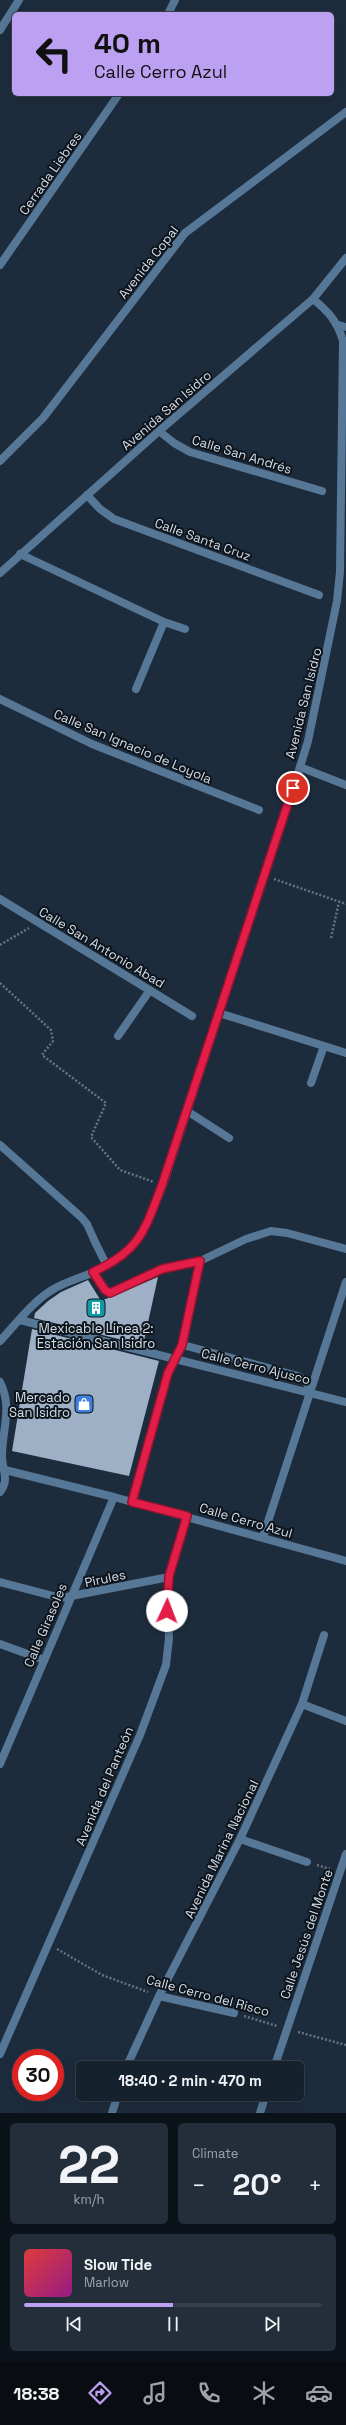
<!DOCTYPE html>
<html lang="en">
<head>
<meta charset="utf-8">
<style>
  :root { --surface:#16212e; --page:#232e3a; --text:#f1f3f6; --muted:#9ea3aa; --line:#353e4a; --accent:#bca0f2 }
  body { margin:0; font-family:"Space Grotesk",sans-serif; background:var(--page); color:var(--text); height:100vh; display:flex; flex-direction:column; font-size:15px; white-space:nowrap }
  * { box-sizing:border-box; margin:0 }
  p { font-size:13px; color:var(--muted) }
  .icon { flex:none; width:22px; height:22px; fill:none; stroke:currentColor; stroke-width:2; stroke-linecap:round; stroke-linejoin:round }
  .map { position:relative; height:2113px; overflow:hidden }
  .side { display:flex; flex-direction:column; gap:10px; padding:10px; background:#0c1219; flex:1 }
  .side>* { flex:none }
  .guide { position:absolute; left:12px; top:12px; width:322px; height:84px; border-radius:6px; box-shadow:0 4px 16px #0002,0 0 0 1px var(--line); background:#bca0f2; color:#111; overflow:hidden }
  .speed { position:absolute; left:12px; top:2049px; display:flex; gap:8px; font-size:20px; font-weight:700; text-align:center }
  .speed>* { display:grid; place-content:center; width:52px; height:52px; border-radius:50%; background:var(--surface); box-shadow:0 4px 16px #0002,0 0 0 1px var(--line); line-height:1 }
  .speed .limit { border:6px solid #d22; background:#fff; color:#111 }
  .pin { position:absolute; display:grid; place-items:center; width:34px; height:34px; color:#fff; margin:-17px; border:2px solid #fff; border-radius:50%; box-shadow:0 1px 4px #0007 }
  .me { position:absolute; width:44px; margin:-22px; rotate:2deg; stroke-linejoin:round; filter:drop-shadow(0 0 3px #0008) }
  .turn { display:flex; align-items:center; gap:14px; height:84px; padding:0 16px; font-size:18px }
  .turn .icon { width:52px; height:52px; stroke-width:2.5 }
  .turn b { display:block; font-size:28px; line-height:34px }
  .big { font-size:30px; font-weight:700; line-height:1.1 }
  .side .widget { flex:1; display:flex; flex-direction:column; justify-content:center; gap:6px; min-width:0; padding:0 14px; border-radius:6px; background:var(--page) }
  .side .dial { align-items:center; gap:0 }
  .dial b { font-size:52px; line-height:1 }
  .song { display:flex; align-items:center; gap:12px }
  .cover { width:48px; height:48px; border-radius:6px; background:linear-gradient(135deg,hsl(0 70% 55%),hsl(310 70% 35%)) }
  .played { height:4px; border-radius:2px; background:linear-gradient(90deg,var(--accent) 50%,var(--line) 50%) }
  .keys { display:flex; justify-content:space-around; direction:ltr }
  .heat { display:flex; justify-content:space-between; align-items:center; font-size:22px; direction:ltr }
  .side .tiles { flex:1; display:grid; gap:10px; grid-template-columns:1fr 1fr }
  .widget:last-child { grid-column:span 2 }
  .trip { position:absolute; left:76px; top:2061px; width:228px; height:40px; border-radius:6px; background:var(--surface); box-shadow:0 4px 16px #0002,0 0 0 1px var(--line); font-weight:700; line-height:40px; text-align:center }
  .tabs { display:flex; height:64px; justify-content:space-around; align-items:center; background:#090d12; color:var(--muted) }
  .tabs .icon { width:28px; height:28px }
  .tabs .selected { color:var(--accent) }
  .tabs b { font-size:18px; color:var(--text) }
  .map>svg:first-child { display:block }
  .building { fill:#9eb0c6 }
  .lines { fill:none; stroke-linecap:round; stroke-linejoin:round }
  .path { stroke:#667382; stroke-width:2.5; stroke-dasharray:2 2; stroke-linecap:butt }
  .pedestrian { stroke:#567795; stroke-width:8 }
  .minor { stroke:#567795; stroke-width:8 }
  .tertiary { stroke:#567795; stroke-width:8 }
  .route-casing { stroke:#92132f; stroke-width:10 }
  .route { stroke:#e11d48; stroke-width:7 }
  .labels { text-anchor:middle; stroke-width:4; stroke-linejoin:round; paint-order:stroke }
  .street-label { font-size:13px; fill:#d4dee9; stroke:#0d141b }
  .poi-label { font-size:13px; fill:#d4dee9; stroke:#0d141b }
</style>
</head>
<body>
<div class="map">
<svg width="346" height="2113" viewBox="0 0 346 2113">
  <rect width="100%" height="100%" fill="#1d2c3d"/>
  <path class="building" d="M158,1277l-15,68 -109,-27 1,-5 13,-12 13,-9 27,-12 13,21z
    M32,1329l127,32 -30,115 -117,-25z"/>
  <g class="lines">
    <path class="path" d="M274,879l72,25
      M331,938l8,-36
      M0,945l29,-17
      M0,983l51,47 2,11 -11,14 64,48 -15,34 29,33 34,12
      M317,1865l13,4
      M57,1949l45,26 46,17
      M244,2016l33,10
      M298,2032l48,13"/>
    <path class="pedestrian" d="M300,767l46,18
      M219,1013l127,40
      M311,1083l13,-37
      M187,1111l42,27
      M95,1242l12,24"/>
    <path class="minor" d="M168,14l7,-14
      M0,30l19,-30
      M0,265l119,-171
      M313,299l33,-41
      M338,325l8,2
      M159,431l15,12 16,9 132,39
      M0,461l43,-43 142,-185 161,-121
      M87,495l13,14 14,10 205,76
      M20,554l144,68 21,7
      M136,689l28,-67
      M0,699l92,45 167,66
      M0,899l192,117
      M118,1036l32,-46
      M0,1145l81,72 6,7 8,18
      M93,1272l12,18 5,3 52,-24 38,-8 46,-22 25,-8 16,2 59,16
      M183,1345l115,31 8,6 5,10
      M0,1382c13,25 2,48 2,74 0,14 8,23 -2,36
      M5,1470l109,27 232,64
      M133,1501l35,-128 15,-28 17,-84
      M263,1537l83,-255
      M0,1582l61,16 108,-21
      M0,1644l44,16
      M302,1704l22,-69
      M0,1764l114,-267
      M240,1839l67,23
      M159,1996l75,17
      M0,2054l140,-319 26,-70 3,-27 -2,-35 2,-26 18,-61
      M274,2068l72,-214
      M260,2113l6,-19"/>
    <path class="tertiary" d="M0,573l159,-142 154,-132c16,13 24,22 30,42l-3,231 -3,29 -29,140 -8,26 -137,418c-17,42 -25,68 -69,87 -14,6 -29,10 -42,18 -20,12 -36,34 -52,51
      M20,1320l326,82
      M126,2068l33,-72 81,-157 62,-135 44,17
      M112,2113l6,-19"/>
  </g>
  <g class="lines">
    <defs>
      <path id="route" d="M167,1611l2,-35 18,-60 -55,-14 36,-129 14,-28 18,-84 -38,8 -52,24 -5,-3 -12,-18c47,-21 52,-42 69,-87l131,-397"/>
    </defs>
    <use href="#route" class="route-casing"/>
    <use href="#route" class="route"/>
  </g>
  <defs>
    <symbol id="building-square" viewBox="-11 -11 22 22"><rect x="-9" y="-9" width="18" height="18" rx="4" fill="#0f9aa8" stroke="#0d141b"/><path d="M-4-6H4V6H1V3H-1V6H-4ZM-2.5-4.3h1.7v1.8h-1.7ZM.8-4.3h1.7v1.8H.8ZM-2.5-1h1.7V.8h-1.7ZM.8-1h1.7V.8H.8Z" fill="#fff"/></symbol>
    <symbol id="shop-square" viewBox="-11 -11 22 22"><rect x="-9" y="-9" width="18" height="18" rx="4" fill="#3f7fe0" stroke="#0d141b"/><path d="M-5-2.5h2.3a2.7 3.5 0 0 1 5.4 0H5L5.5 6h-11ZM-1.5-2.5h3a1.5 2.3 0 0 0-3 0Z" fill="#fff"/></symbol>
  </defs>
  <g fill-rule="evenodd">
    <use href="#building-square" x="85" y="1297" width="22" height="22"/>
    <use href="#shop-square" x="73" y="1393" width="22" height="22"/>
  </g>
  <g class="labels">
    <g class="street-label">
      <text transform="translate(50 173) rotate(-55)" y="5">Cerrada Liebres</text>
      <text transform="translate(148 262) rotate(-52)" y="5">Avenida Copal</text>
      <text transform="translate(166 410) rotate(-41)" y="5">Avenida San Isidro</text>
      <text transform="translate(242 454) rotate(17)" y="5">Calle San Andrés</text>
      <text transform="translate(203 539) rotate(20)" y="5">Calle Santa Cruz</text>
      <text transform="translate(303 703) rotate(-76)" y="5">Avenida San Isidro</text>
      <text transform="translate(133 746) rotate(23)" y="5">Calle San Ignacio de Loyola</text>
      <text transform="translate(102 947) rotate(31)" y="5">Calle San Antonio Abad</text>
      <text transform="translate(256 1366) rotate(14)" y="5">Calle Cerro Ajusco</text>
      <text transform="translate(246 1520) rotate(16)" y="5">Calle Cerro Azul</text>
      <text transform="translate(105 1578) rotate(-12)" y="5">Pirules</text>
      <text transform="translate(45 1625) rotate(-67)" y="5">Calle Girasoles</text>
      <text transform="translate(104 1786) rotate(-67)" y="5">Avenida del Panteón</text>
      <text transform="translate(221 1849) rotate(-64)" y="5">Avenida Marina Nacional</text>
      <text transform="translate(306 1934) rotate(-71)" y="5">Calle Jesús del Monte</text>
      <text transform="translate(208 1995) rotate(15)" y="5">Calle Cerro del Risco</text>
    </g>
    <g class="poi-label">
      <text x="96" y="1333">Mexicable Línea 2:<tspan x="96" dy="15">Estación San Isidro</tspan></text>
      <text x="70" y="1402" text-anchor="end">Mercado<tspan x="70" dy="15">San Isidro</tspan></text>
    </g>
  </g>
</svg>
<div class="speed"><div class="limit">30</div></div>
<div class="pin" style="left:293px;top:788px;background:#d93025"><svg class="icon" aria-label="arrive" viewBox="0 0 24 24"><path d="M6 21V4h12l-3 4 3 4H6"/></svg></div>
<svg class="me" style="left:167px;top:1611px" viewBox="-20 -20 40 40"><circle r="19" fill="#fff"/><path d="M0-13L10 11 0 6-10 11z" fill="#e11d48"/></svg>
<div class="trip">18:40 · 2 min · 470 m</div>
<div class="guide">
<div class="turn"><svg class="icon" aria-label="left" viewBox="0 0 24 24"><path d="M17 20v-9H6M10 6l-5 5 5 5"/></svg><div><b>40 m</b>Calle Cerro Azul</div></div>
</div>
</div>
<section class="side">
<div class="tiles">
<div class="widget dial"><b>22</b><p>km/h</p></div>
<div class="widget"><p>Climate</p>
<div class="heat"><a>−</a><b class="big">20°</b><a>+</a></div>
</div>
<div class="widget">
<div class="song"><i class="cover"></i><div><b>Slow Tide</b><p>Marlow</p></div></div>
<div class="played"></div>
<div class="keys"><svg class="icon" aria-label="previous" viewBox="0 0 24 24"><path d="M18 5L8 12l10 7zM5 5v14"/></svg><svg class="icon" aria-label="pause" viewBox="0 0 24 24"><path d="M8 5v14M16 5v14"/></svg><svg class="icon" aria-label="next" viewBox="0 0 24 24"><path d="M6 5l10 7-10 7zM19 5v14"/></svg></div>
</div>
</div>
</section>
<nav class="tabs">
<b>18:38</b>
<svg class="icon selected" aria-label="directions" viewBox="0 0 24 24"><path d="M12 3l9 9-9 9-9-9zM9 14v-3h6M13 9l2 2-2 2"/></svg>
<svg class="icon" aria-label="music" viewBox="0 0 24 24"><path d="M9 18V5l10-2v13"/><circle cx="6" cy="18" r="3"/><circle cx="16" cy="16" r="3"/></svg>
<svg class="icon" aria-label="phone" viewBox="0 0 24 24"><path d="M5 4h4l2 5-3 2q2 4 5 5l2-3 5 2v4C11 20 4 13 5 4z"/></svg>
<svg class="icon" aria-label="climate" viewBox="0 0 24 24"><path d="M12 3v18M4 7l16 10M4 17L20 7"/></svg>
<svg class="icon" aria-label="car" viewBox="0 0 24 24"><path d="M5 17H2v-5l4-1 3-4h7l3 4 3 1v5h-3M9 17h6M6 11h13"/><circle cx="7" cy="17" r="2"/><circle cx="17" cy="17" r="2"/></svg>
</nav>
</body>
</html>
